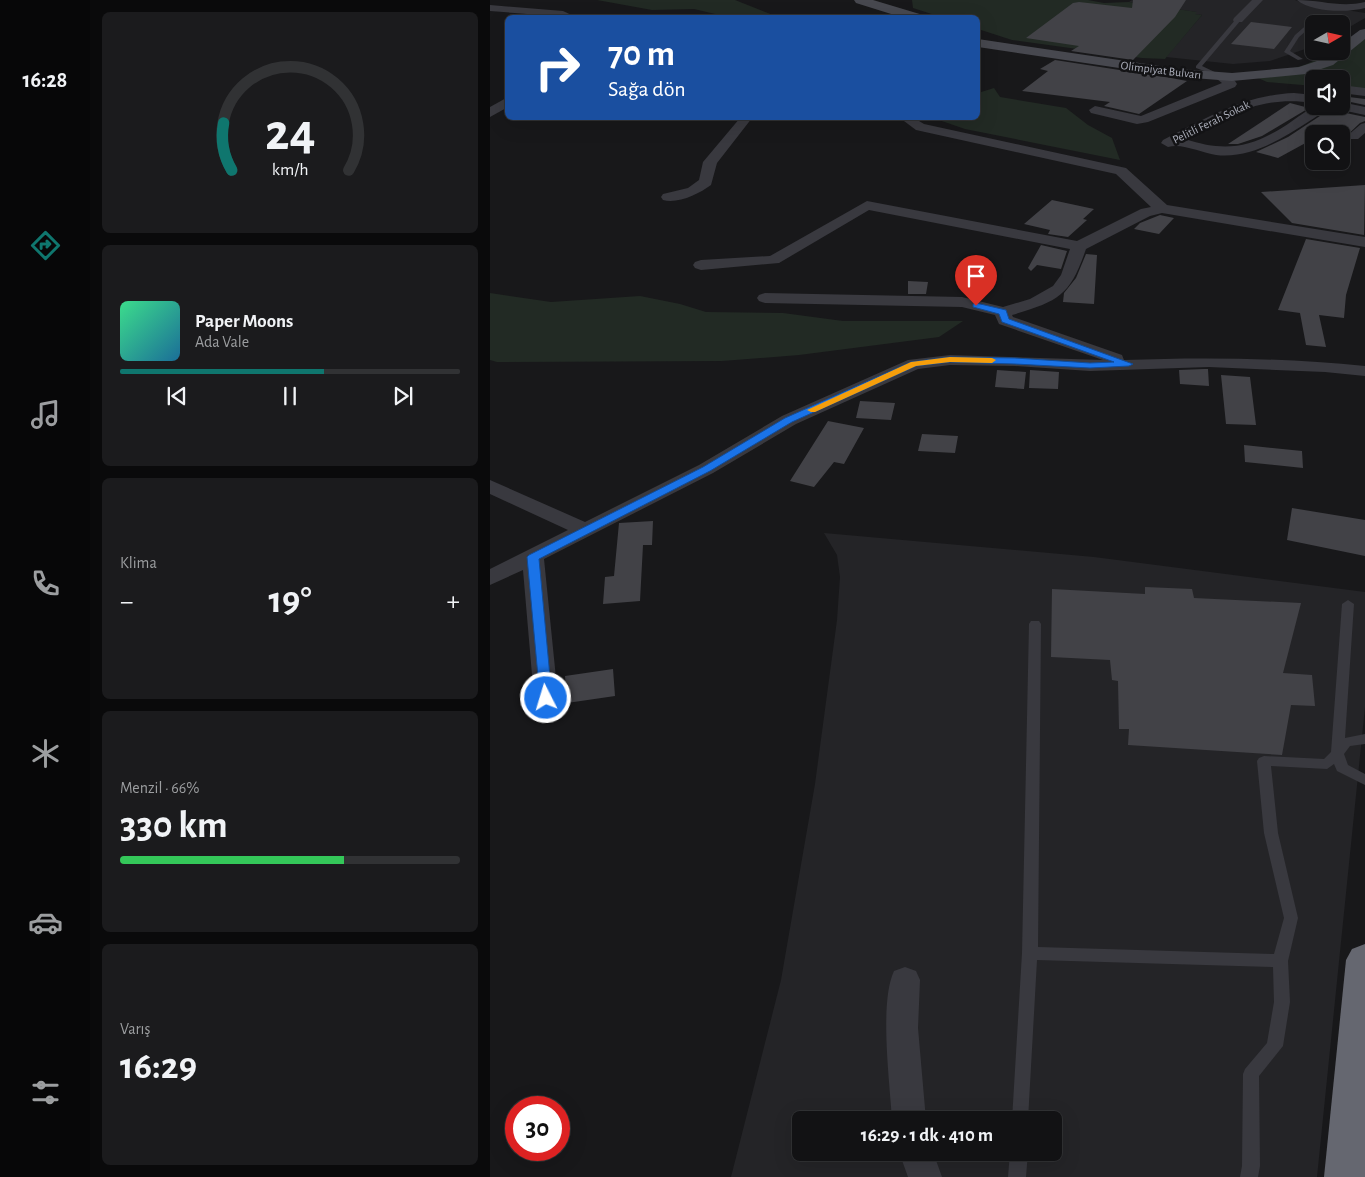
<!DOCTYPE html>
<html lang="tr">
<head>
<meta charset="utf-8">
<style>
  :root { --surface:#121214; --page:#1b1b1d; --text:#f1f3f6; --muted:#9c9ea0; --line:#313234; --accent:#0f766e }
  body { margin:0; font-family:"Alegreya Sans",sans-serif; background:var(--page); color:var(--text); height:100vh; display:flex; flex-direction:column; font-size:19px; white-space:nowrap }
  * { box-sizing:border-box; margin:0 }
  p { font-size:16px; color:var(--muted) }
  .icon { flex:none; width:28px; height:28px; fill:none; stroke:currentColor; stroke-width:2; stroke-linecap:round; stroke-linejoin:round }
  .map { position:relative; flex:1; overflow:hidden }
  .panel { display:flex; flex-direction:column; gap:12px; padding:12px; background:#0a0a0b; width:400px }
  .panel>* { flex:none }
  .banner { position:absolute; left:15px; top:15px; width:475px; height:105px; border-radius:8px; box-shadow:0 5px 20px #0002,0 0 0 1px var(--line); background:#1a4fa0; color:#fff; overflow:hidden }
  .needle { width:32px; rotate:81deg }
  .fabs { position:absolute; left:815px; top:15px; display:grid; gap:10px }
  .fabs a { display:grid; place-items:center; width:45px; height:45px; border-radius:8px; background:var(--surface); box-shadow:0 5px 20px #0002,0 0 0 1px var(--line); font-size:25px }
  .speed { position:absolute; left:15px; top:1096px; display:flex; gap:10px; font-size:25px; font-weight:700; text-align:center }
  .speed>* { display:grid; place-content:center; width:65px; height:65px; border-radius:50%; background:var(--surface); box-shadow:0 5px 20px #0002,0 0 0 1px var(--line); line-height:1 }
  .speed .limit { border:8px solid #d22; background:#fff; color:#111 }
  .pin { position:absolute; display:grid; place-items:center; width:42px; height:42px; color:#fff; margin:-51px -21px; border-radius:50% 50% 50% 0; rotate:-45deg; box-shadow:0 0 5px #0007 }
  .pin .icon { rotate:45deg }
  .me { position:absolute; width:55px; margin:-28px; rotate:355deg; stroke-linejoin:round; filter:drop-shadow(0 0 4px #0008) }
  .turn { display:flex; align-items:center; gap:18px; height:105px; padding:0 20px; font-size:22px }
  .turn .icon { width:65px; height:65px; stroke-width:2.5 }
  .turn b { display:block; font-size:35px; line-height:42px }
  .big { font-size:38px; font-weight:600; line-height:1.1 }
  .panel .widget { flex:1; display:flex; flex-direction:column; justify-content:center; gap:8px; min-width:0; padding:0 18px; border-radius:8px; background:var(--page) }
  .panel .dial { align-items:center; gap:0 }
  .dial svg { height:130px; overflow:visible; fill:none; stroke:var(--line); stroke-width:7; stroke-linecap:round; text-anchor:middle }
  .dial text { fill:var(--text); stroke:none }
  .song { display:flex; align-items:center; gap:15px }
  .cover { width:60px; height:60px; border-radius:8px; background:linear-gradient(135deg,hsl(150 70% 55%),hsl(200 70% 35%)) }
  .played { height:5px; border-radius:2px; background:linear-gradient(90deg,var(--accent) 60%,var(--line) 60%) }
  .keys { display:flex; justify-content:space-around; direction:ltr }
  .heat { display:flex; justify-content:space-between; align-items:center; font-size:28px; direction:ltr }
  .charge { height:8px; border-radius:4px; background:linear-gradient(90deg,#34c759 66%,var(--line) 0) }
  .trip { position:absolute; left:302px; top:1111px; width:270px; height:50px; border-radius:8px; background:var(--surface); box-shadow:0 5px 20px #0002,0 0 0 1px var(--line); font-weight:600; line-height:50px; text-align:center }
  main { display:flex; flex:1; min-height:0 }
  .dock { display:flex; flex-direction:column; width:90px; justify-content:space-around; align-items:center; background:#070708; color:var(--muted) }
  .dock .icon { width:35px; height:35px }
  .dock .active { color:var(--accent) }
  .dock b { font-size:22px; color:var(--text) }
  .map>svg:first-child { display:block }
  .built { fill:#242427; fill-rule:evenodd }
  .green { fill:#222a24 }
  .building { fill:#424247 }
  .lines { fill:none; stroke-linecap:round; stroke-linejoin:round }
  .lane { fill:#39393f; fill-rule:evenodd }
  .street { fill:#39393f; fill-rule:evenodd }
  .secondary { fill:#47484f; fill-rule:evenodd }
  .highway { fill:#656770; fill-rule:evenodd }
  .route { fill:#1a73e8; stroke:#114b97 }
  .slow { fill:#f59e0b }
  .labels { text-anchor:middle; stroke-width:5; stroke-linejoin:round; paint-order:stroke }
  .far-street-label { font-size:12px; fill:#aaadb9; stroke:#131315 }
</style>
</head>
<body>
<main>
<nav class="dock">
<b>16:28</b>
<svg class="icon active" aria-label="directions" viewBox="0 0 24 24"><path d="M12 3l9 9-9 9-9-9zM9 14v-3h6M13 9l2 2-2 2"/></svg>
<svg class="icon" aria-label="music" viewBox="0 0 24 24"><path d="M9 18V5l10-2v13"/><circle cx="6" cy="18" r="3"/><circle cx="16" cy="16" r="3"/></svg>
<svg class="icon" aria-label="phone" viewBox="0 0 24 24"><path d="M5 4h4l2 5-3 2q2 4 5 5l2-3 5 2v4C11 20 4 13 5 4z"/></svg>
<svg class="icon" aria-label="climate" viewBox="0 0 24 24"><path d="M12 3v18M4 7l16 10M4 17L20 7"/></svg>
<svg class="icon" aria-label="car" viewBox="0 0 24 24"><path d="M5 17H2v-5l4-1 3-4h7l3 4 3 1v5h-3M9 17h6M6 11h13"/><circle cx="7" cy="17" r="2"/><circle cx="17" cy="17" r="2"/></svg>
<svg class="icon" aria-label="filters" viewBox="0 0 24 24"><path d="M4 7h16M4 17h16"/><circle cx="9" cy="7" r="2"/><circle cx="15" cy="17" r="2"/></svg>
</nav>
<section class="panel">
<div class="widget dial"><svg viewBox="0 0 100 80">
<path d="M14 69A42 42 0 1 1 86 69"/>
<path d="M14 69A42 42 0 0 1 9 40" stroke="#0f766e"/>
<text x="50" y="56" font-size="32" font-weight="700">24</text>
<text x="50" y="72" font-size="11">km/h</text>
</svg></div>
<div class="widget">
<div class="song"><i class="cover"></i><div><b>Paper Moons</b><p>Ada Vale</p></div></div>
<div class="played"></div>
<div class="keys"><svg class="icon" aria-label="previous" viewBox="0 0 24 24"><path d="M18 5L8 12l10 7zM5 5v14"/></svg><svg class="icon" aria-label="pause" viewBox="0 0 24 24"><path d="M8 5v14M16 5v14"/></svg><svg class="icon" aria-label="next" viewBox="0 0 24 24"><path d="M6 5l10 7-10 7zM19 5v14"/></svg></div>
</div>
<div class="widget"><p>Klima</p>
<div class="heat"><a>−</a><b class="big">19°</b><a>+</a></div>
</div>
<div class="widget"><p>Menzil · 66%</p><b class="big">330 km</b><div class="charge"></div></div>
<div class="widget"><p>Varış</p><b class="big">16:29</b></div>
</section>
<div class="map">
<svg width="875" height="1177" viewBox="0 0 875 1177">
  <rect width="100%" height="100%" fill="#18181a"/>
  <path class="built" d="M642,0h163l8,3 62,10v5l-24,14v-8h-27v22l-44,15 -37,3 -67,-7 36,-42 -8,-1 2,-2 -67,-10z
    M334,533l270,24 271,35v115l-48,470h-586l50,-197 34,-196 22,-164 3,-43 -3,-22zM311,1120h253v32h-253z"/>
  <path class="green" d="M107,0h138l43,17h-50l-34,-8 -42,1z
    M422,0h176l16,3 25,-1 68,10 -2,2 7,1 -37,44 -23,-1 -130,-18 -34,-11v-11l-37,-1 -28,-9z
    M875,29v62l-24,-2v-10h-27v7l-47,-4 -20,-9c18,-1 36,-2 54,-7 14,-4 25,-15 40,-15z
    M504,88l6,9 66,11 22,17 24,13 8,22 -155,-31 -32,-11h45v-25z
    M0,293l61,9 89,-6 40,8 26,8 77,1 60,8h120l-24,16 -140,18 -77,6 -225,1 -7,-2z"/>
  <path class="building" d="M643,0h53l-11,17 -42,43 -62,-9 8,-5 -53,-8 47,-35 6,-1 53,6z
    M761,22l41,5 -18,22 -43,-5z
    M565,60l116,18 16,3 -48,33 -35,-8 6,-4 -88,-11 26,-20 -8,-2z
    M851,96l24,3v6l-24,-5z
    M800,103l19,5 -47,28 -24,8h-10z
    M836,112l15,4v-4l24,5v4l-5,2 -19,18v-7h-27v7l-3,-1 -33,18 -22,-6 32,-15z
    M875,185l-1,50 -72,-12 -31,-31z
    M562,200l42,9 -11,10 4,1 -19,17 -20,-3 2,-4 -26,-6z
    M670,215l14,3 -15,16 -25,-5 6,-6z
    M816,239l54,9 -14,47 -2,23 -25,-3 7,32 -20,-2 -6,-32 -22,-3z
    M551,245l26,6 -6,18 -24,-4 -6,6 -3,-3z
    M596,254l11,1 -3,49 -31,-2 1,-9 12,-15z
    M418,281l20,1 -2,12h-18z
    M714,369h4l1,17 -29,-2 -1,-14z
    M507,370l29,2 -2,17 -29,-2z
    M540,370l29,2 -1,17 -29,-1z
    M731,375l29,2 6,48 -30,-1z
    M370,401l35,2 -4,17 -35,-2z
    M338,421l36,7 -20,36 -10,-2 -20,25 -24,-6z
    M432,434l36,2 -3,17 -37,-2z
    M754,445l58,6 1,17 -58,-6z
    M802,508l73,12v36l-78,-16z
    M163,521l-1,24h-9l-3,56 -37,3 2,-27 9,-1 5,-53z
    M655,587l47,2 2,9 107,5 -18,70 29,2 3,31 -24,-1 -9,50 -154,-10 1,-16h-10l-1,-48 -6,-1 -2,-20 -59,-3 1,-68 93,5z
    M123,669l2,27 -48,7 -2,-27z"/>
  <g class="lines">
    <path class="lane" d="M746,19l5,1 -39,46 19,9v2l-25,-9v-2z
      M820,22l5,1 -16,14 -9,14 13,8 -5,1 -14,-8 11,-17z
      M858,600l6,4 -9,134 20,-4v10l-15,2 -6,8 4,11 17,9v11l-28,-14 -3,-7 -7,5 -56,-3 7,67 20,85 -10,43 2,41 -7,44 -24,30 1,90 -2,11h-18l2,-11 1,-92 2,-5 22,-26 7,-41 -1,-35 -236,-7 -9,160h-16l10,-167 7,-329 2,-3h8l2,3 -3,323 236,7 10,-36 -20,-85 -7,-72 2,-3 5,-2 60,3 7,-7 11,-148z
      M520,1152h18l-2,25h-18z"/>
    <path class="street" d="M762,0h11l-21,22h-8l-1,-2 1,-2z
      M807,0c24,0 44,8 68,2v6c-18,5 -54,4 -68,-8z
      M0,5l73,6 15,7 -88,-7z
      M729,73l16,8 2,3 -2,3 -87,35 -11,2 -46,-11 -2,-3 6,-4 46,10 81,-33 -9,-7z
      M851,85l24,3v8l-24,-3z
      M804,93l20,2v8c-54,-8 -84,12 -129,36 42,14 67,8 103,-15 16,-11 22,-18 42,-18 -6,7 -15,11 -22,16 -27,17 -58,37 -92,33 -15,-2 -33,-12 -48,-8l-7,-4 2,-3c43,-22 82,-45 131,-47z
      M18,97v10l-18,10v-10z
      M851,102l24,5v8l-28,-6 -2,-3h6z
      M250,118h12l-35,45 -6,22c-12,9 -33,19 -48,15l-2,-3 2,-3 25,-6 11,-8 4,-18z
      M410,118h14l10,6 202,44 41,37 198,32v10l-203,-34 -12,3 -64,33c-16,47 -27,52 -74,66l1,2 109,38 2,5c81,-3 161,-2 241,6v10l-40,-4 -116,-5 -119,4 -75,-5 -65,-1 -32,4 -122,55 -83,49 -169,86 14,139 -3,6 -9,3 -9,-3 -3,-6 -11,-128 -33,15v-16l78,-39 -78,-36v-14l95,42 114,-57 83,-49 126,-56 42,-5 153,5 -104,-36 -4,-9 -33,-8 -197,-4 -6,-2 -2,-3 2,-3 6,-2 197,4 41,10 27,-8 23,-13 8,-11 9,-26 -201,-39 -90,53 -78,7 -6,-2 -2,-3 2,-3 6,-2 69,-4 97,-55 210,40 64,-32 10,-2 -35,-33 -200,-44z
      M875,123v10l-7,6h-10l-1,-3 14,-12z
      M415,967l11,4 4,9 -2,48 8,92h-34c-2,-37 -13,-117 2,-149z
      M409,1152h34l9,25h-34z"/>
    <path class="secondary" d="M364,0h19l50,15 2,3h-21l-48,-15z
      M875,29v10l-32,26 -27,9 -74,7 -52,-4 -202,-30v-8l202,30 52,4 67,-6 24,-8 9,-8h9v-7l19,-14z"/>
    <path class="highway" d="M875,944v233h-41l22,-217 6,-11z"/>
  </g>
  <path class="route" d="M486,303l30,7 3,9 124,45 -4,2 -39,2 -75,-4 -65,-2 -34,4 -124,56 -82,49 -171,88 13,139 -6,4 -4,-1 -2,-3 -13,-141 2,-2 174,-88 82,-49 126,-56 39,-5 65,1 75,5 24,-1 -112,-40 -3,-8 -26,-7v-3z"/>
  <path class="slow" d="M460,357l42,1 4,2 -4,3 -42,-1 -34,4 -101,46h-4l-4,-2 104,-48z"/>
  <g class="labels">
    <g class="far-street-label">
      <text transform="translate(671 70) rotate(7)" y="4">Olimpiyat Bulvarı</text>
      <text transform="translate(721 122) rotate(-26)" y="4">Pelitli Ferah Sokak</text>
    </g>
  </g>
</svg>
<div class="fabs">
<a><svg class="needle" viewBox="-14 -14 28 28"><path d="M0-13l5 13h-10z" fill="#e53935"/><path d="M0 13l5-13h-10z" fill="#9c9ea0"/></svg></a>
<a><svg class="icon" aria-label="sound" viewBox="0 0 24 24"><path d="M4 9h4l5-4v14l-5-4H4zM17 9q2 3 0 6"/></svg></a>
<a><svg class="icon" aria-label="search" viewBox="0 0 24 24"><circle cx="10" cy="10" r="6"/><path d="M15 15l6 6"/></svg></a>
</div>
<div class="speed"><div class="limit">30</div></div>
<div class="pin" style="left:486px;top:306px;background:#d93025"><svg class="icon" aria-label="arrive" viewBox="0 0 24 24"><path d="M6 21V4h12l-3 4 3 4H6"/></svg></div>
<svg class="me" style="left:56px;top:698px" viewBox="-20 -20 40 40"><circle r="17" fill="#1a73e8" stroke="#fff" stroke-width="3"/><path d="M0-11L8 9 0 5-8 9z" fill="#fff"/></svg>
<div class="trip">16:29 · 1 dk · 410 m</div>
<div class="banner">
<div class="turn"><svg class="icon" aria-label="right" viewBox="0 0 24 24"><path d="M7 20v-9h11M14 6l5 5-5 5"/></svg><div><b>70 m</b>Sağa dön</div></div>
</div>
</div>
</main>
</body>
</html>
